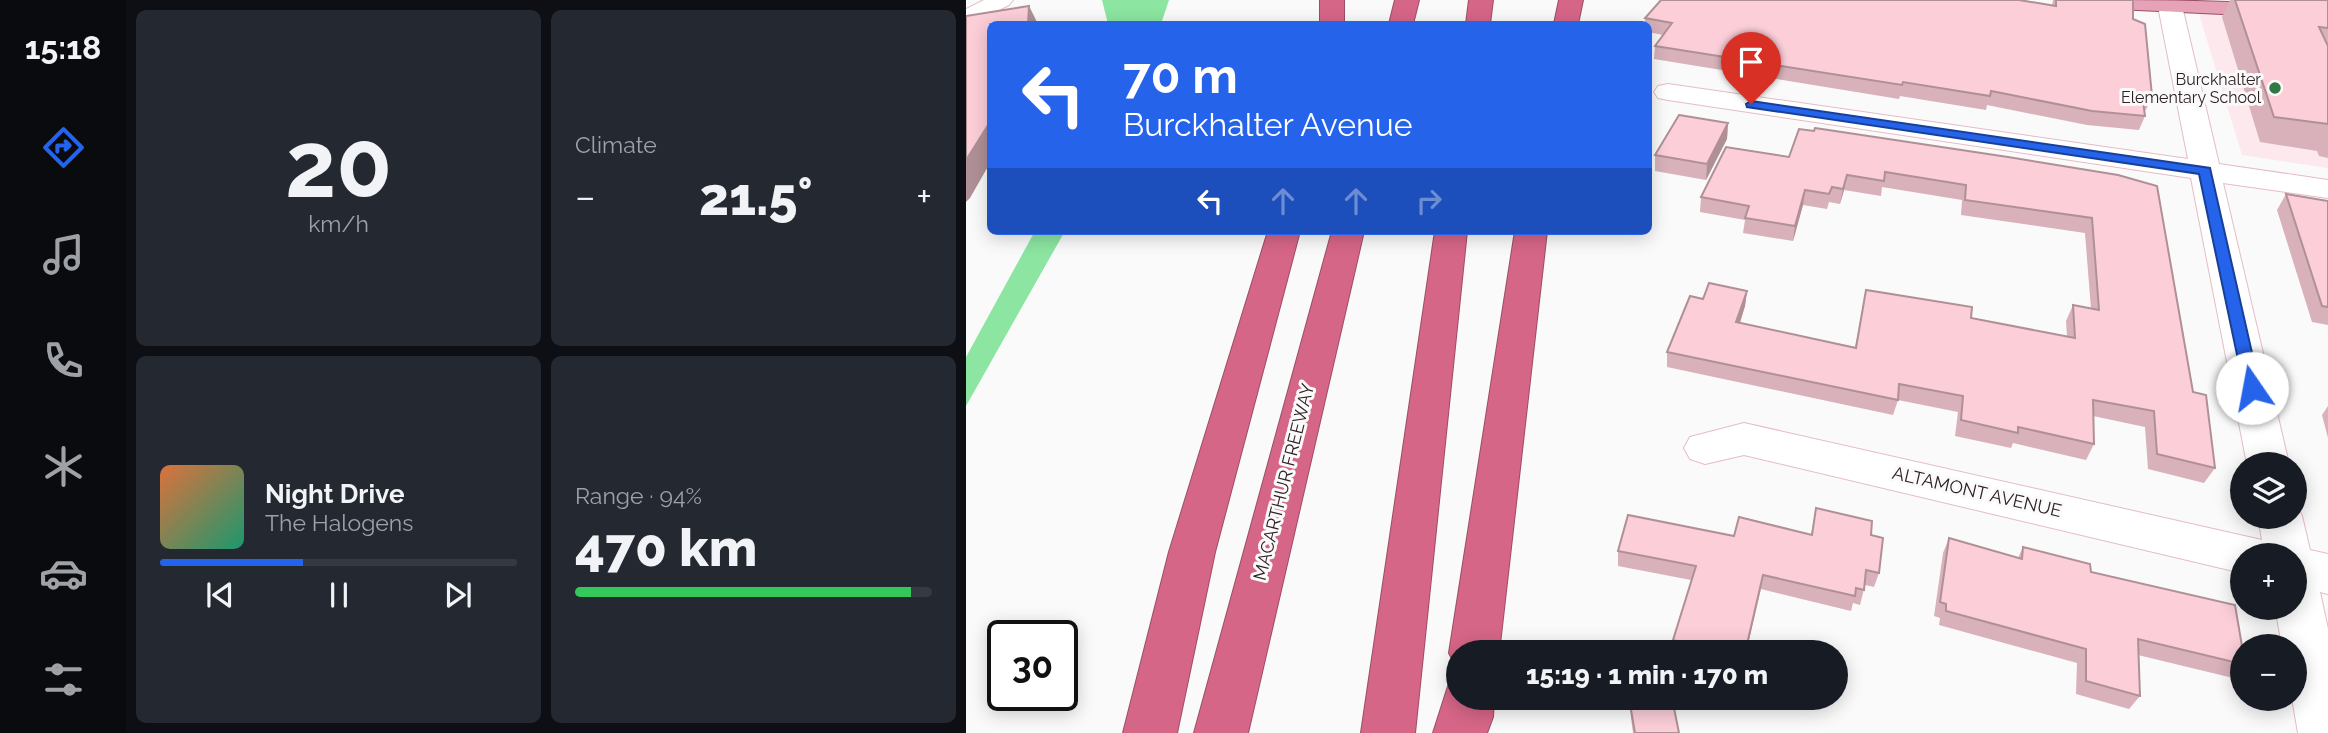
<!DOCTYPE html>
<html lang="en">
<head>
<meta charset="utf-8">
<style>
  :root { --surface:#171b24; --page:#242831; --text:#f1f3f6; --muted:#9ea1a6; --line:#363941; --accent:#2563eb }
  body { margin:0; font-family:Raleway,sans-serif; background:var(--page); color:var(--text); height:100vh; display:flex; flex-direction:column; font-size:26px; white-space:nowrap }
  * { box-sizing:border-box; margin:0 }
  p { font-size:23px; color:var(--muted) }
  .icon { flex:none; width:38px; height:38px; fill:none; stroke:currentColor; stroke-width:2; stroke-linecap:round; stroke-linejoin:round }
  .map { position:relative; flex:1; overflow:hidden }
  .side { display:flex; flex-direction:column; gap:10px; padding:10px; background:#0d0f14; width:840px }
  .side>* { flex:none }
  .banner { position:absolute; left:21px; top:21px; width:665px; height:214px; border-radius:10px; box-shadow:0 4px 18px #0003; background:#2563eb; color:#fff; overflow:hidden }
  .tools { position:absolute; left:1264px; top:452px; display:grid; gap:14px }
  .tools a { display:grid; place-items:center; width:77px; height:77px; border-radius:50%; background:var(--surface); box-shadow:0 4px 18px #0003; font-size:35px }
  .speed { position:absolute; left:21px; top:620px; display:flex; gap:14px; font-size:35px; font-weight:700; text-align:center }
  .speed>* { display:grid; place-content:center; width:91px; height:91px; border-radius:50%; background:var(--surface); box-shadow:0 4px 18px #0003; line-height:1 }
  .speed .limit { border:4px solid #111; border-radius:10px; background:#fff; color:#111 }
  .pin { position:absolute; display:grid; place-items:center; width:60px; height:60px; color:#fff; margin:-72px -30px; border-radius:50% 50% 50% 0; rotate:-45deg; box-shadow:0 0 7px #0007 }
  .pin .icon { rotate:45deg }
  .me { position:absolute; width:77px; margin:-38px; rotate:348deg; stroke-linejoin:round; filter:drop-shadow(0 0 5px #0008) }
  .turn { display:flex; align-items:center; gap:24px; height:147px; padding:0 21px; font-size:32px }
  .turn .icon { width:91px; height:91px; stroke-width:2.5 }
  .turn b { display:block; font-size:49px; line-height:60px }
  .lanes { display:flex; align-items:center; height:66px; padding:0 21px; background:#0003; justify-content:center; gap:35px; direction:ltr }
  .lanes .off { opacity:.35 }
  .big { font-size:52px; font-weight:800; line-height:1.1 }
  .side .tile { flex:1; display:flex; flex-direction:column; justify-content:center; gap:10px; min-width:0; padding:0 24px; border-radius:10px; background:var(--page) }
  .side .dial { align-items:center; gap:0 }
  .dial b { font-size:91px; line-height:1 }
  .song { display:flex; align-items:center; gap:21px }
  .cover { width:84px; height:84px; border-radius:10px; background:linear-gradient(135deg,hsl(20 70% 55%),hsl(160 70% 35%)) }
  .played { height:7px; border-radius:4px; background:linear-gradient(90deg,var(--accent) 40%,var(--line) 40%) }
  .keys { display:flex; justify-content:space-around; direction:ltr }
  .heat { display:flex; justify-content:space-between; align-items:center; font-size:38px; direction:ltr }
  .charge { height:10px; border-radius:5px; background:linear-gradient(90deg,#34c759 94%,var(--line) 0) }
  .side .tiles { flex:1; display:grid; gap:10px; grid-template-columns:repeat(2,1fr) }
  .trip { position:absolute; left:480px; top:640px; width:402px; height:70px; border-radius:35px; background:var(--surface); box-shadow:0 4px 18px #0003; font-weight:800; line-height:70px; text-align:center }
  main { display:flex; flex:1; min-height:0 }
  .tabs { display:flex; flex-direction:column; width:126px; justify-content:space-around; align-items:center; background:#090b0e; color:var(--muted) }
  .tabs .icon { width:49px; height:49px }
  .tabs .active { color:var(--accent) }
  .tabs b { font-size:32px; color:var(--text) }
  .map>svg:first-child { display:block }
  .built { fill:#fde8ed }
  .water { fill:#8ce5a1 }
  .lines { fill:none; stroke-linecap:round; stroke-linejoin:round }
  .minor-casing { stroke:#e5bcc5; stroke-width:2 }
  .major-casing { stroke:#9c4e65; stroke-width:2 }
  .highway-casing { stroke:#9c4e65; stroke-width:2 }
  .minor { fill:#fff; fill-rule:evenodd }
  .major { fill:#e6a3b7; fill-rule:evenodd }
  .highway { fill:#d66687; fill-rule:evenodd }
  .wall { fill:#d8b1ba }
  .shaded-wall { fill:#b09097 }
  .building { fill:#fbced8; stroke:#b09097; stroke-width:2 }
  .route { fill:#2563eb; stroke:#184099; stroke-width:2 }
  .poi-dot { fill:#317845; stroke:#fafafa; stroke-width:2.5 }
  .labels { text-anchor:middle; stroke-width:6; stroke-linejoin:round; paint-order:stroke }
  .far-poi-label { font-size:16px; fill:#302125; stroke:#fafafa; text-anchor:end }
  .street-label { font-size:18px; fill:#302125; stroke:#fafafa }
</style>
</head>
<body>
<main>
<nav class="tabs">
<b>15:18</b>
<svg class="icon active" aria-label="directions" viewBox="0 0 24 24"><path d="M12 3l9 9-9 9-9-9zM9 14v-3h6M13 9l2 2-2 2"/></svg>
<svg class="icon" aria-label="music" viewBox="0 0 24 24"><path d="M9 18V5l10-2v13"/><circle cx="6" cy="18" r="3"/><circle cx="16" cy="16" r="3"/></svg>
<svg class="icon" aria-label="phone" viewBox="0 0 24 24"><path d="M5 4h4l2 5-3 2q2 4 5 5l2-3 5 2v4C11 20 4 13 5 4z"/></svg>
<svg class="icon" aria-label="climate" viewBox="0 0 24 24"><path d="M12 3v18M4 7l16 10M4 17L20 7"/></svg>
<svg class="icon" aria-label="car" viewBox="0 0 24 24"><path d="M5 17H2v-5l4-1 3-4h7l3 4 3 1v5h-3M9 17h6M6 11h13"/><circle cx="7" cy="17" r="2"/><circle cx="17" cy="17" r="2"/></svg>
<svg class="icon" aria-label="filters" viewBox="0 0 24 24"><path d="M4 7h16M4 17h16"/><circle cx="9" cy="7" r="2"/><circle cx="15" cy="17" r="2"/></svg>
</nav>
<section class="side">
<div class="tiles">
<div class="tile dial"><b>20</b><p>km/h</p></div>
<div class="tile"><p>Climate</p>
<div class="heat"><a>−</a><b class="big">21.5°</b><a>+</a></div>
</div>
<div class="tile">
<div class="song"><i class="cover"></i><div><b>Night Drive</b><p>The Halogens</p></div></div>
<div class="played"></div>
<div class="keys"><svg class="icon" aria-label="previous" viewBox="0 0 24 24"><path d="M18 5L8 12l10 7zM5 5v14"/></svg><svg class="icon" aria-label="pause" viewBox="0 0 24 24"><path d="M8 5v14M16 5v14"/></svg><svg class="icon" aria-label="next" viewBox="0 0 24 24"><path d="M6 5l10 7-10 7zM19 5v14"/></svg></div>
</div>
<div class="tile"><p>Range · 94%</p><b class="big">470 km</b><div class="charge"></div></div>
</div>
</section>
<div class="map">
<svg width="1362" height="733" viewBox="0 0 1362 733">
  <rect width="100%" height="100%" fill="#fafafa"/>
  <path class="built" d="M1253,11l109,11v146l-86,-13 -43,-141z"/>
  <path class="water" d="M136,0h67l-8,24h-53z
    M69,231h30l-99,175v-49z"/>
  <g class="lines">
    <defs>
      <path id="minor" d="M18,0h29l-4,5 -43,21v-17z
        M1196,1h16l4,5 37,158 109,16v18l-105,-15 66,281h-42l-56,-286 -523,-78 -10,-2 -4,-6 4,-6 10,-2 520,75 -30,-153z
        M778,423l518,117 -4,-24h36l2,-13 6,13 8,34 18,4v40l-8,-2 8,37v104h-30l-6,-35h2v-52h-12l-7,-39h19v-52h-52v18l-498,-118 -39,9 -15,-5 -6,-11 6,-11z"/>
      <path id="major" d="M1096,0c89,0 178,0 266,8v14l-63,-6 -191,-9 -8,-2z"/>
      <path id="highway" d="M354,0h24v24h-24z
        M429,0h24l-6,24h-24z
        M503,0h24l-3,24h-24z
        M593,0h24l-5,24h-24z
        M302,231h32l-85,321 -38,181h-54l46,-181z
        M366,231h32l-116,502h-54z
        M469,231h32l-52,502h-54z
        M549,231h32l-48,422h-41v17l-9,-17z
        M492,677v21h36l-1,19 -6,16h-54l17,-53z"/>
    </defs>
    <use href="#minor" class="minor-casing"/>
    <use href="#major" class="major-casing"/>
    <use href="#highway" class="highway-casing"/>
    <use href="#minor" class="minor"/>
    <use href="#major" class="major"/>
    <use href="#highway" class="highway"/>
  </g>
  <path class="wall" d="M1087,0h80v19l19,77 -6,14 -2,-1 1,7 -6,14 -52,-5 -100,-20 -1,5 -86,-14 -1,3 -245,-40 1,-13 8,-11 -15,-3v-8h-3v-6l407,-13z
    M1264,0h98v158l-9,-2 -2,-5 -57,-9 -38,-125z
    M762,123l-1,16 -21,41 -51,-9v-16z
    M823,157l329,18 75,217 22,76 -11,15 -56,-14 -3,-42 -52,-11 1,28 -8,16 -73,-17 -2,5 -56,-12 3,-24 -60,-12 -5,15 -226,-48v-15l36,-53 44,-8 -2,15 -5,17 115,24 11,-57 105,28 96,19 -1,-16 7,-16 18,4 -6,-76 -124,-18 1,-15 -80,-13 -1,9 -37,-6 -4,14 -11,-2 -2,7 -24,-4 -10,36 -50,-8 2,-13 -45,-8 1,-15z
    M1320,194l42,7v124l-16,-3 -35,-112z
    M1362,406v32l-6,-23z
    M850,508l55,27 8,38 -5,14 -9,-2 -5,20 -7,-2 -2,8 -90,-22 -15,64h-73v-13l18,-60 -73,-14v-15l116,-15 77,-1z
    M983,538l69,20 5,-11 68,25 151,74v23l-9,9 -95,-23 2,41 -11,13 -53,-15 1,-31 -138,-38 1,-7 -6,-2 9,-63z
    M664,704l49,29h-46l-2,-15z"/>
  <path class="shaded-wall" d="M63,6l9,18h-10z
    M24,122v41l-20,35 -4,4v-42z
    M762,123l-1,16 -21,41 1,-16z
    M881,175l-3,15 -4,14 3,-15z
    M839,190l-2,15 -10,36 2,-15z
    M781,291l-2,15 -10,32 1,-16z
    M797,575l-17,78h-1z"/>
  <path class="building" d="M695,0h358l37,6v-6h77v19l12,5 7,72 -10,-2 3,22 -53,-5 -101,-20 -1,5 -87,-14 -1,3 -247,-39 17,-23 -27,-5z
    M1269,0h93v28l-9,-1 9,19v78l-54,-7z
    M63,6l-1,18h-38v98l-24,38v-144z
    M713,115l49,8 -21,41 -52,-9z
    M849,128l193,29 110,18 39,11 36,206 13,3 9,73 -58,-14 -3,-43 -61,-11 1,44 -76,-17v6l-57,-13 2,-24 -64,-12 -1,16 -231,-48 23,-56 13,3 6,-16 38,8 -11,31 120,26 10,-58 106,17 -1,11 104,20 -2,-33 26,5 -7,-92 -127,-18 1,-15 -81,-13 -1,9 -37,-6 -4,14 -11,-2 -3,7 -24,-4 -10,36 -50,-8 4,-12 -48,-9 25,-50 63,10 10,-28 15,2z
    M1320,194l42,7v106l-6,-1z
    M850,508l56,13 -1,14 12,3 -4,35 -13,-3 -2,20 -8,-2 -1,8 -92,-21 -18,78h-24l-48,-13 23,-74 -78,-15 10,-36 106,21 5,-19 73,18z
    M983,538l73,21 1,-12 67,17 1,8 144,33 7,41v18l-104,-25 2,57 -54,-15v-32l-140,-38v-7l-6,-2z
    M696,698h10l7,35h-44l-5,-29z"/>
  <path class="route" d="M785,101l459,67 50,220 -8,6 -8,-6 -45,-214 -452,-67 -1,-3z"/>
  <circle class="poi-dot" cx="1309" cy="88" r="7"/>
  <g class="labels">
    <g class="far-poi-label">
      <text x="1295" y="85">Burckhalter<tspan x="1295" dy="18">Elementary School</tspan></text>
    </g>
    <g class="street-label">
      <text transform="translate(318 482) rotate(-76)" y="6">MACARTHUR FREEWAY</text>
      <text transform="translate(1011 492) rotate(13)" y="6">ALTAMONT AVENUE</text>
    </g>
  </g>
</svg>
<div class="tools">
<a><svg class="icon" aria-label="layers" viewBox="0 0 24 24"><path d="M12 4l9 5-9 5-9-5zM3 14l9 5 9-5"/></svg></a>
<a>+</a>
<a>−</a>
</div>
<div class="speed"><div class="limit">30</div></div>
<div class="pin" style="left:785px;top:104px;background:#d93025"><svg class="icon" aria-label="arrive" viewBox="0 0 24 24"><path d="M6 21V4h12l-3 4 3 4H6"/></svg></div>
<svg class="me" style="left:1286px;top:388px" viewBox="-20 -20 40 40"><circle r="19" fill="#fff"/><path d="M0-13L10 11 0 6-10 11z" fill="#2563eb"/></svg>
<div class="trip">15:19 · 1 min · 170 m</div>
<div class="banner">
<div class="turn"><svg class="icon" aria-label="left" viewBox="0 0 24 24"><path d="M17 20v-9H6M10 6l-5 5 5 5"/></svg><div><b>70 m</b>Burckhalter Avenue</div></div>
<div class="lanes"><svg class="icon" aria-label="left" viewBox="0 0 24 24"><path d="M17 20v-9H6M10 6l-5 5 5 5"/></svg><svg class="icon off" aria-label="ahead" viewBox="0 0 24 24"><path d="M12 20V5M6 11l6-6 6 6"/></svg><svg class="icon off" aria-label="ahead" viewBox="0 0 24 24"><path d="M12 20V5M6 11l6-6 6 6"/></svg><svg class="icon off" aria-label="right" viewBox="0 0 24 24"><path d="M7 20v-9h11M14 6l5 5-5 5"/></svg></div>
</div>
</div>
</main>
</body>
</html>
